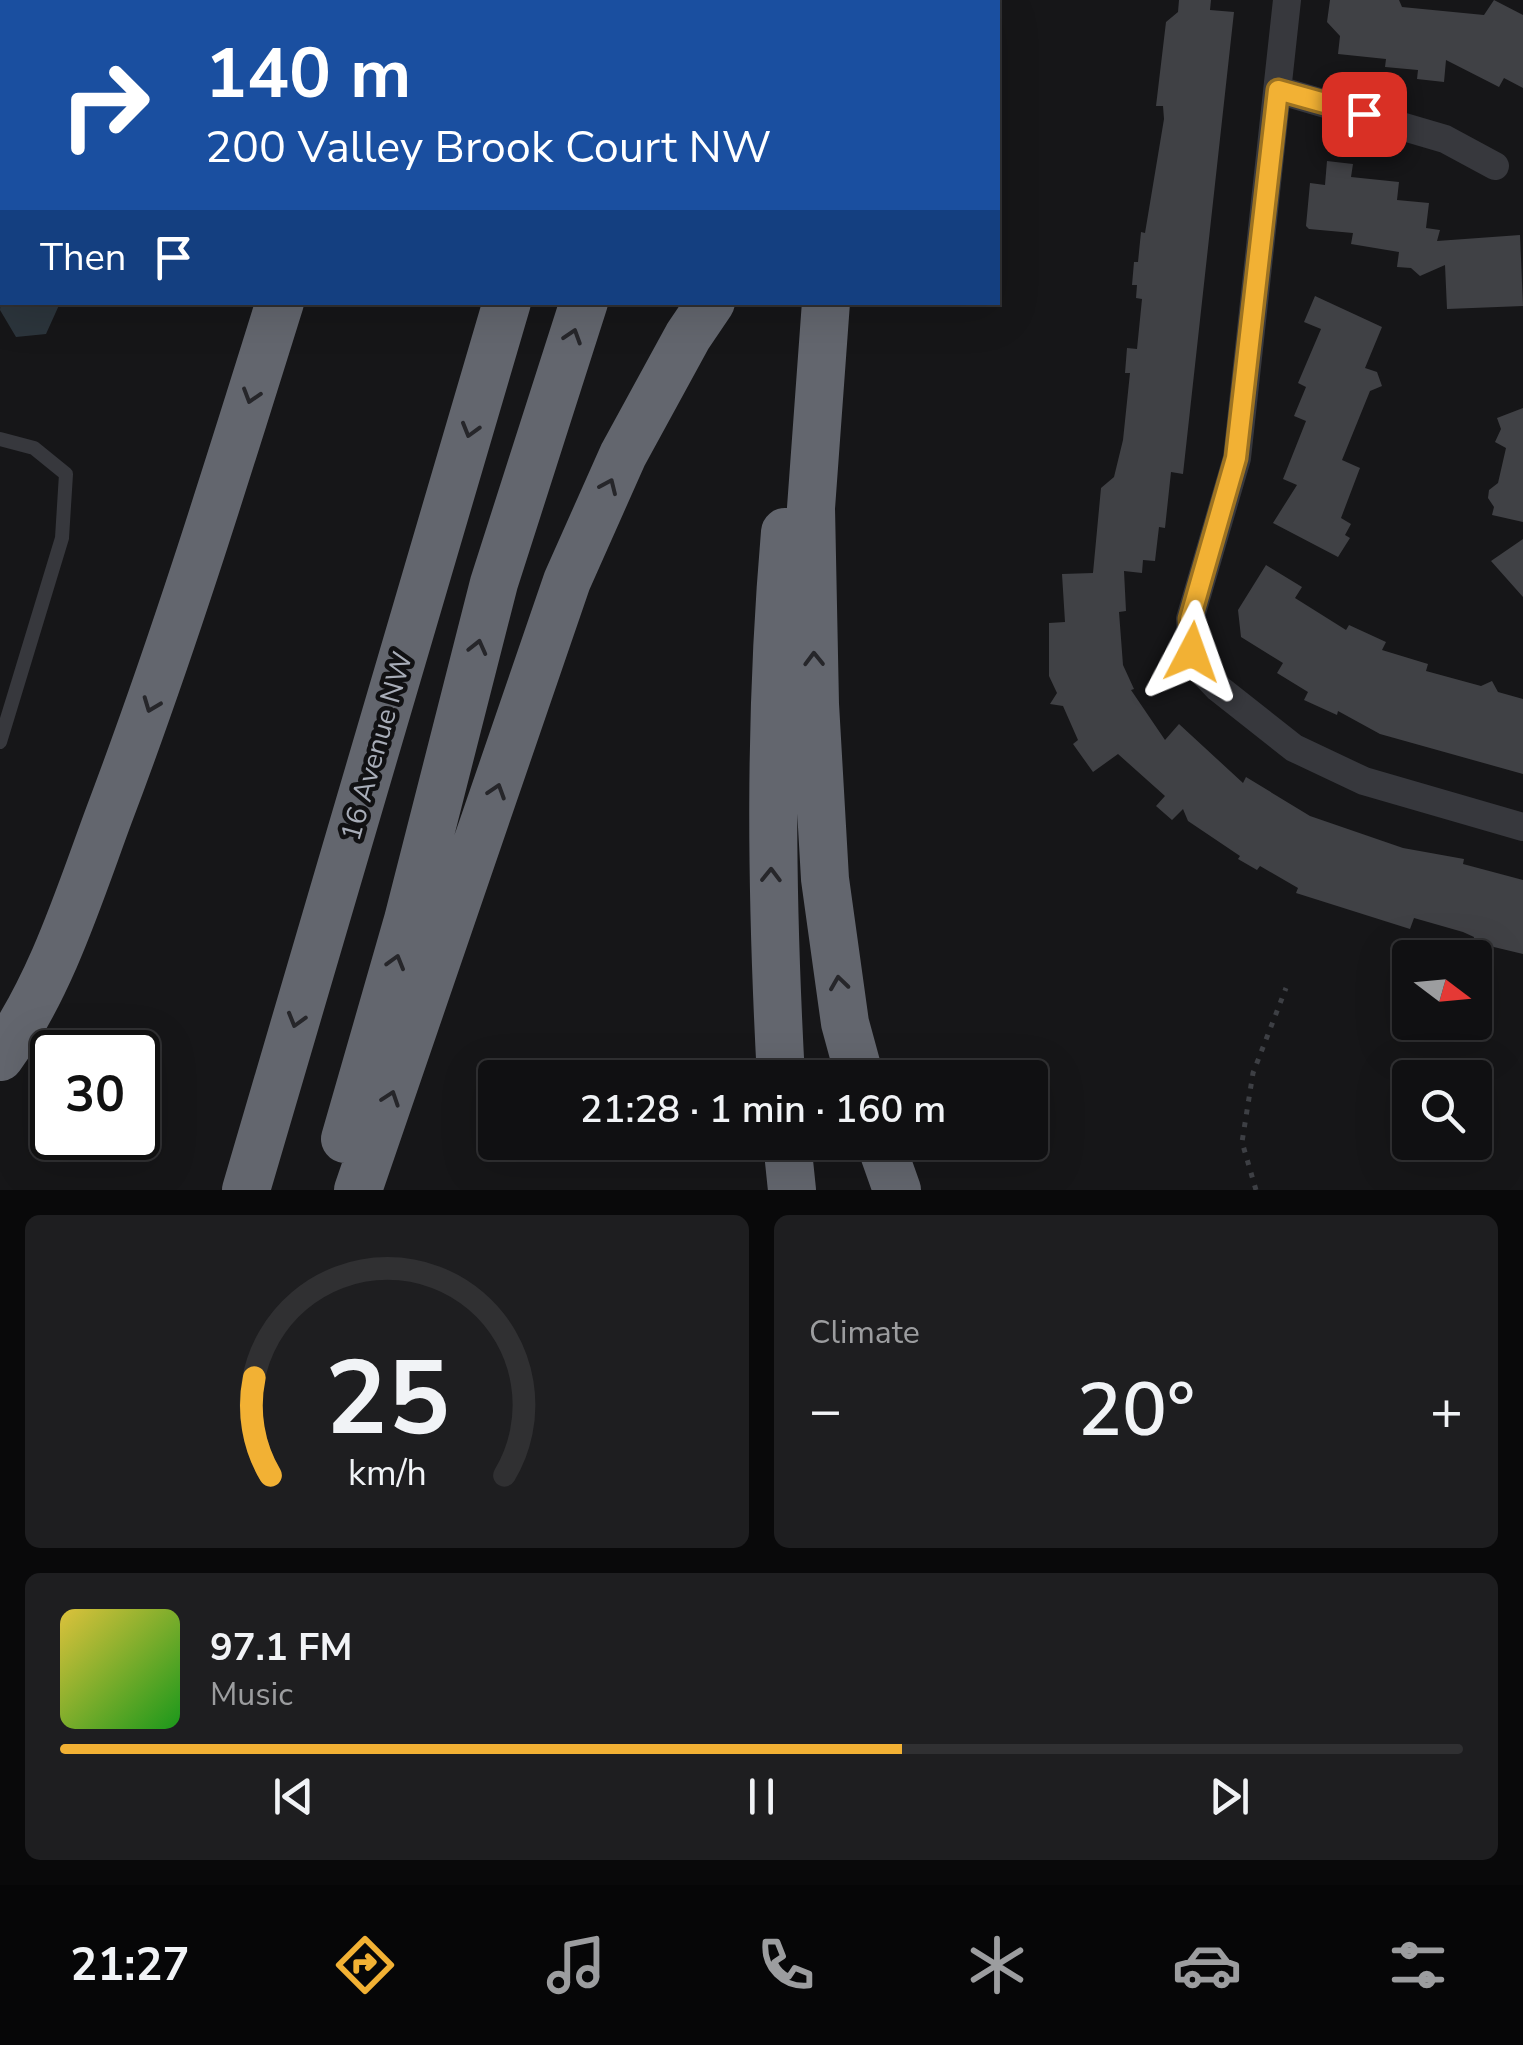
<!DOCTYPE html>
<html lang="en">
<head>
<meta charset="utf-8">
<style>
  :root { --surface:#101012; --page:#1e1e20; --text:#f1f3f6; --muted:#9c9d9f; --line:#303032; --accent:#f2b134 }
  body { margin:0; font-family:"Nunito Sans",sans-serif; background:var(--page); color:var(--text); height:100vh; display:flex; flex-direction:column; font-size:38px; white-space:nowrap }
  * { box-sizing:border-box; margin:0 }
  p { font-size:32px; color:var(--muted) }
  .icon { flex:none; width:55px; height:55px; fill:none; stroke:currentColor; stroke-width:2; stroke-linecap:round; stroke-linejoin:round }
  .map { position:relative; height:1190px; overflow:hidden }
  .details { display:flex; flex-direction:column; gap:25px; padding:25px; background:#09090a; flex:1 }
  .details>* { flex:none }
  .guide { position:absolute; left:0px; top:0px; width:1000px; height:305px; box-shadow:0 10px 40px #0002,0 0 0 2px var(--line); background:#1a4fa0; color:#fff; overflow:hidden }
  .needle { width:65px; rotate:106deg }
  .controls { position:absolute; left:1392px; top:940px; display:grid; gap:20px }
  .controls a { display:grid; place-items:center; width:100px; height:100px; border-radius:10px; background:var(--surface); box-shadow:0 10px 40px #0002,0 0 0 2px var(--line); font-size:50px }
  .speed { position:absolute; left:30px; top:1030px; display:flex; gap:20px; font-size:50px; font-weight:700; text-align:center }
  .speed>* { display:grid; place-content:center; width:130px; height:130px; border-radius:50%; background:var(--surface); box-shadow:0 10px 40px #0002,0 0 0 2px var(--line); line-height:1 }
  .speed .limit { border:5px solid #111; border-radius:15px; background:#fff; color:#111 }
  .pin { position:absolute; display:grid; place-items:center; width:85px; height:85px; color:#fff; margin:-42px; border-radius:20px; box-shadow:0 5px 15px #0006 }
  .me { position:absolute; width:110px; margin:-55px; rotate:4deg; stroke-linejoin:round; filter:drop-shadow(0 0 8px #0008) }
  .turn { display:flex; align-items:center; gap:35px; height:210px; padding:0 40px; font-size:45px }
  .turn .icon { width:130px; height:130px; stroke-width:2.5 }
  .turn b { display:block; font-size:70px; line-height:85px }
  .then { display:flex; align-items:center; height:95px; padding:0 40px; background:#0003; gap:20px; font-size:38px }
  .big { font-size:75px; font-weight:600; line-height:1.1 }
  .details .widget { flex:1; display:flex; flex-direction:column; justify-content:center; gap:15px; min-width:0; padding:0 35px; border-radius:15px; background:var(--page) }
  .details .dial { align-items:center; gap:0 }
  .dial svg { height:260px; overflow:visible; fill:none; stroke:var(--line); stroke-width:7; stroke-linecap:round; text-anchor:middle }
  .dial text { fill:var(--text); stroke:none }
  .song { display:flex; align-items:center; gap:30px }
  .cover { width:120px; height:120px; border-radius:15px; background:linear-gradient(135deg,hsl(50 70% 55%),hsl(120 70% 35%)) }
  .played { height:10px; border-radius:5px; background:linear-gradient(90deg,var(--accent) 60%,var(--line) 60%) }
  .keys { display:flex; justify-content:space-around; direction:ltr }
  .heat { display:flex; justify-content:space-between; align-items:center; font-size:55px; direction:ltr }
  .details .tiles { flex:1; display:grid; gap:25px; grid-template-columns:1fr 1fr }
  .widget:last-child { grid-column:span 2 }
  .trip { position:absolute; left:478px; top:1060px; width:570px; height:100px; border-radius:10px; background:var(--surface); box-shadow:0 10px 40px #0002,0 0 0 2px var(--line); font-weight:600; line-height:100px; text-align:center }
  .tab-bar { display:flex; height:160px; justify-content:space-around; align-items:center; background:#060607; color:var(--muted) }
  .tab-bar .icon { width:70px; height:70px }
  .tab-bar .active { color:var(--accent) }
  .tab-bar b { font-size:45px; color:var(--text) }
  .map>svg:first-child { display:block }
  .water { fill:#2c353c }
  .building { fill:#404145 }
  .lines { fill:none; stroke-linecap:round; stroke-linejoin:round }
  .path { stroke:#3d3f44; stroke-width:5; stroke-dasharray:5 8; stroke-linecap:butt }
  .service { stroke:#37383d; stroke-width:14 }
  .minor { stroke:#37383d; stroke-width:28 }
  .motorway { stroke:#63666e; stroke-width:48 }
  .oneway { stroke:#26262a }
  .route-casing { stroke:#9d7322; stroke-width:25 }
  .route { stroke:#f2b134; stroke-width:18 }
  .labels { text-anchor:middle; stroke-width:9; stroke-linejoin:round; paint-order:stroke }
  .street-label { font-size:28px; fill:#a8adb8; stroke:#111113 }
</style>
</head>
<body>
<div class="map">
<svg width="1523" height="1190" viewBox="0 0 1523 1190">
  <rect width="100%" height="100%" fill="#161618"/>
  <path class="water" d="M2,289v13l58,1 -14,31 -30,3 -16,-27z"/>
  <path class="building" d="M1179,0h32l-1,10 24,2 -51,462 -12,-2 -6,56 -6,-1 -4,34 -12,-1 -1,13 -18,-2 2,40 -7,1 4,53 11,24 -3,1 34,50 14,-16 64,59 3,-6 64,39 93,32 61,11 -1,5 60,16v74l-50,-12 1,-5 -11,-5 -49,-14 -4,11 -114,-36 2,-5 -38,-22 -3,4 -19,-11 2,-3 -52,-35 -5,-12 -11,11 -16,-14 9,-10 -47,-42 -25,18 -20,-28 5,-4 -15,-34 -13,-2 7,-11 -8,-17v-53l16,-1 -3,-48 31,-1 8,-85 13,-11 9,-37 7,-67h-5l2,-25 10,1 5,-50 -6,-1 1,-13h-5l2,-23h4l3,-30 4,1 19,-114 -1,-13h-7l10,-84 12,-10z
    M1330,0h69l3,7 82,8 10,-15 29,15v73l-19,-10 -5,9 -53,-27 -2,22 -27,-3 1,-9 -33,-3 1,-8 -48,-5 2,-18 -13,-14z
    M1327,161l26,3 -2,13 48,5 -2,18 32,3 -3,25 14,2 -3,11 83,-6 3,71 -76,3 -2,-44 -25,11 -9,-8 -14,-1 2,-15 -48,-8 2,-11 -44,-4 -3,-3 4,-43 15,2z
    M1315,296l67,31 -17,41 12,4 5,14 -12,5 -28,69 18,8 -19,50 10,6 -6,11 5,3 -12,19 -65,-34 24,-38 -14,-6 23,-58 -12,-5 12,-29 -8,-4 23,-54 -17,-7z
    M1523,408v114l-31,-7 2,-8 -6,-9 1,-8 9,-7 8,-35 -11,-6 6,-13 -4,-11z
    M1523,539v58l-32,-36z
    M1266,565l36,22 -7,11 51,32 3,-5 37,17 -4,8 46,14 -2,7 55,15 11,-5 6,11 25,7v75l-143,-40 -42,-23 -1,4 -33,-15 4,-8 -31,-19 6,-10 -42,-26 -3,-27z"/>
  <g class="lines">
    <path class="path" d="M1256,1190l-14,-48 11,-69 33,-85"/>
    <path class="service" d="M0,439l34,9 32,26 -4,64 -62,204"/>
    <path class="minor" d="M1287,0l-50,458 -47,161 2,33 7,16 19,20 76,60 70,33 159,46
      M1278,90l167,49 50,27"/>
    <path class="motorway" d="M373,2l1,-2
      M596,2v-2
      M675,2l1,-2
      M877,2l1,-2
      M934,2l2,-2
      M826,302l-15,206 4,196 10,175 20,144 15,55
      M0,1057c51,-71 79,-161 109,-242 64,-169 117,-340 171,-513
      M781,1078c-10,-186 -12,-361 4,-546
      M345,1139l63,-219 86,-337 90,-281
      M787,1142l5,48
      M880,1142l17,48
      M246,1190l261,-888
      M358,1190l209,-609 56,-126 65,-119 23,-34"/>
  </g>
  <defs><path id="oneway-chevron" d="M-2-3.5L2.5 0L-2 3.5" fill="none" stroke-width="1.6" stroke-linecap="round" stroke-linejoin="round" transform="scale(2.5)"/></defs>
  <g class="oneway">
    <use href="#oneway-chevron" transform="translate(573 336) rotate(-72)"/>
    <use href="#oneway-chevron" transform="translate(251 396) rotate(107)"/>
    <use href="#oneway-chevron" transform="translate(470 430) rotate(106)"/>
    <use href="#oneway-chevron" transform="translate(609 486) rotate(-66)"/>
    <use href="#oneway-chevron" transform="translate(478 647) rotate(-76)"/>
    <use href="#oneway-chevron" transform="translate(814 659) rotate(-91)"/>
    <use href="#oneway-chevron" transform="translate(151 705) rotate(111)"/>
    <use href="#oneway-chevron" transform="translate(497 791) rotate(-72)"/>
    <use href="#oneway-chevron" transform="translate(771 875) rotate(-89)"/>
    <use href="#oneway-chevron" transform="translate(396 962) rotate(-74)"/>
    <use href="#oneway-chevron" transform="translate(839 983) rotate(-98)"/>
    <use href="#oneway-chevron" transform="translate(296 1020) rotate(106)"/>
    <use href="#oneway-chevron" transform="translate(391 1098) rotate(-71)"/>
  </g>
  <g class="lines">
    <defs>
      <path id="route" d="M1192,652l-2,-33 46,-161 42,-368 86,24"/>
    </defs>
    <use href="#route" class="route-casing"/>
    <use href="#route" class="route"/>
  </g>
  <g class="labels">
    <g class="street-label">
      <text transform="translate(376 746) rotate(-74)" y="10">16 Avenue NW</text>
    </g>
  </g>
</svg>
<div class="controls">
<a><svg class="needle" viewBox="-14 -14 28 28"><path d="M0-13l5 13h-10z" fill="#e53935"/><path d="M0 13l5-13h-10z" fill="#9c9d9f"/></svg></a>
<a><svg class="icon" aria-label="search" viewBox="0 0 24 24"><circle cx="10" cy="10" r="6"/><path d="M15 15l6 6"/></svg></a>
</div>
<div class="speed"><div class="limit">30</div></div>
<div class="pin" style="left:1364px;top:114px;background:#d93025"><svg class="icon" aria-label="arrive" viewBox="0 0 24 24"><path d="M6 21V4h12l-3 4 3 4H6"/></svg></div>
<svg class="me" style="left:1192px;top:652px" viewBox="-20 -20 40 40"><path d="M0-17L14 15 0 8-14 15z" fill="#f2b134" stroke="#fff" stroke-width="4"/></svg>
<div class="trip">21:28 · 1 min · 160 m</div>
<div class="guide">
<div class="turn"><svg class="icon" aria-label="right" viewBox="0 0 24 24"><path d="M7 20v-9h11M14 6l5 5-5 5"/></svg><div><b>140 m</b>200 Valley Brook Court NW</div></div>
<div class="then">Then<svg class="icon" aria-label="arrive" viewBox="0 0 24 24"><path d="M6 21V4h12l-3 4 3 4H6"/></svg></div>
</div>
</div>
<section class="details">
<div class="tiles">
<div class="widget dial"><svg viewBox="0 0 100 80">
<path d="M14 69A42 42 0 1 1 86 69"/>
<path d="M14 69A42 42 0 0 1 9 39" stroke="#f2b134"/>
<text x="50" y="56" font-size="32" font-weight="700">25</text>
<text x="50" y="72" font-size="11">km/h</text>
</svg></div>
<div class="widget"><p>Climate</p>
<div class="heat"><a>−</a><b class="big">20°</b><a>+</a></div>
</div>
<div class="widget">
<div class="song"><i class="cover"></i><div><b>97.1 FM</b><p>Music</p></div></div>
<div class="played"></div>
<div class="keys"><svg class="icon" aria-label="previous" viewBox="0 0 24 24"><path d="M18 5L8 12l10 7zM5 5v14"/></svg><svg class="icon" aria-label="pause" viewBox="0 0 24 24"><path d="M8 5v14M16 5v14"/></svg><svg class="icon" aria-label="next" viewBox="0 0 24 24"><path d="M6 5l10 7-10 7zM19 5v14"/></svg></div>
</div>
</div>
</section>
<nav class="tab-bar">
<b>21:27</b>
<svg class="icon active" aria-label="directions" viewBox="0 0 24 24"><path d="M12 3l9 9-9 9-9-9zM9 14v-3h6M13 9l2 2-2 2"/></svg>
<svg class="icon" aria-label="music" viewBox="0 0 24 24"><path d="M9 18V5l10-2v13"/><circle cx="6" cy="18" r="3"/><circle cx="16" cy="16" r="3"/></svg>
<svg class="icon" aria-label="phone" viewBox="0 0 24 24"><path d="M5 4h4l2 5-3 2q2 4 5 5l2-3 5 2v4C11 20 4 13 5 4z"/></svg>
<svg class="icon" aria-label="climate" viewBox="0 0 24 24"><path d="M12 3v18M4 7l16 10M4 17L20 7"/></svg>
<svg class="icon" aria-label="car" viewBox="0 0 24 24"><path d="M5 17H2v-5l4-1 3-4h7l3 4 3 1v5h-3M9 17h6M6 11h13"/><circle cx="7" cy="17" r="2"/><circle cx="17" cy="17" r="2"/></svg>
<svg class="icon" aria-label="filters" viewBox="0 0 24 24"><path d="M4 7h16M4 17h16"/><circle cx="9" cy="7" r="2"/><circle cx="15" cy="17" r="2"/></svg>
</nav>
</body>
</html>
